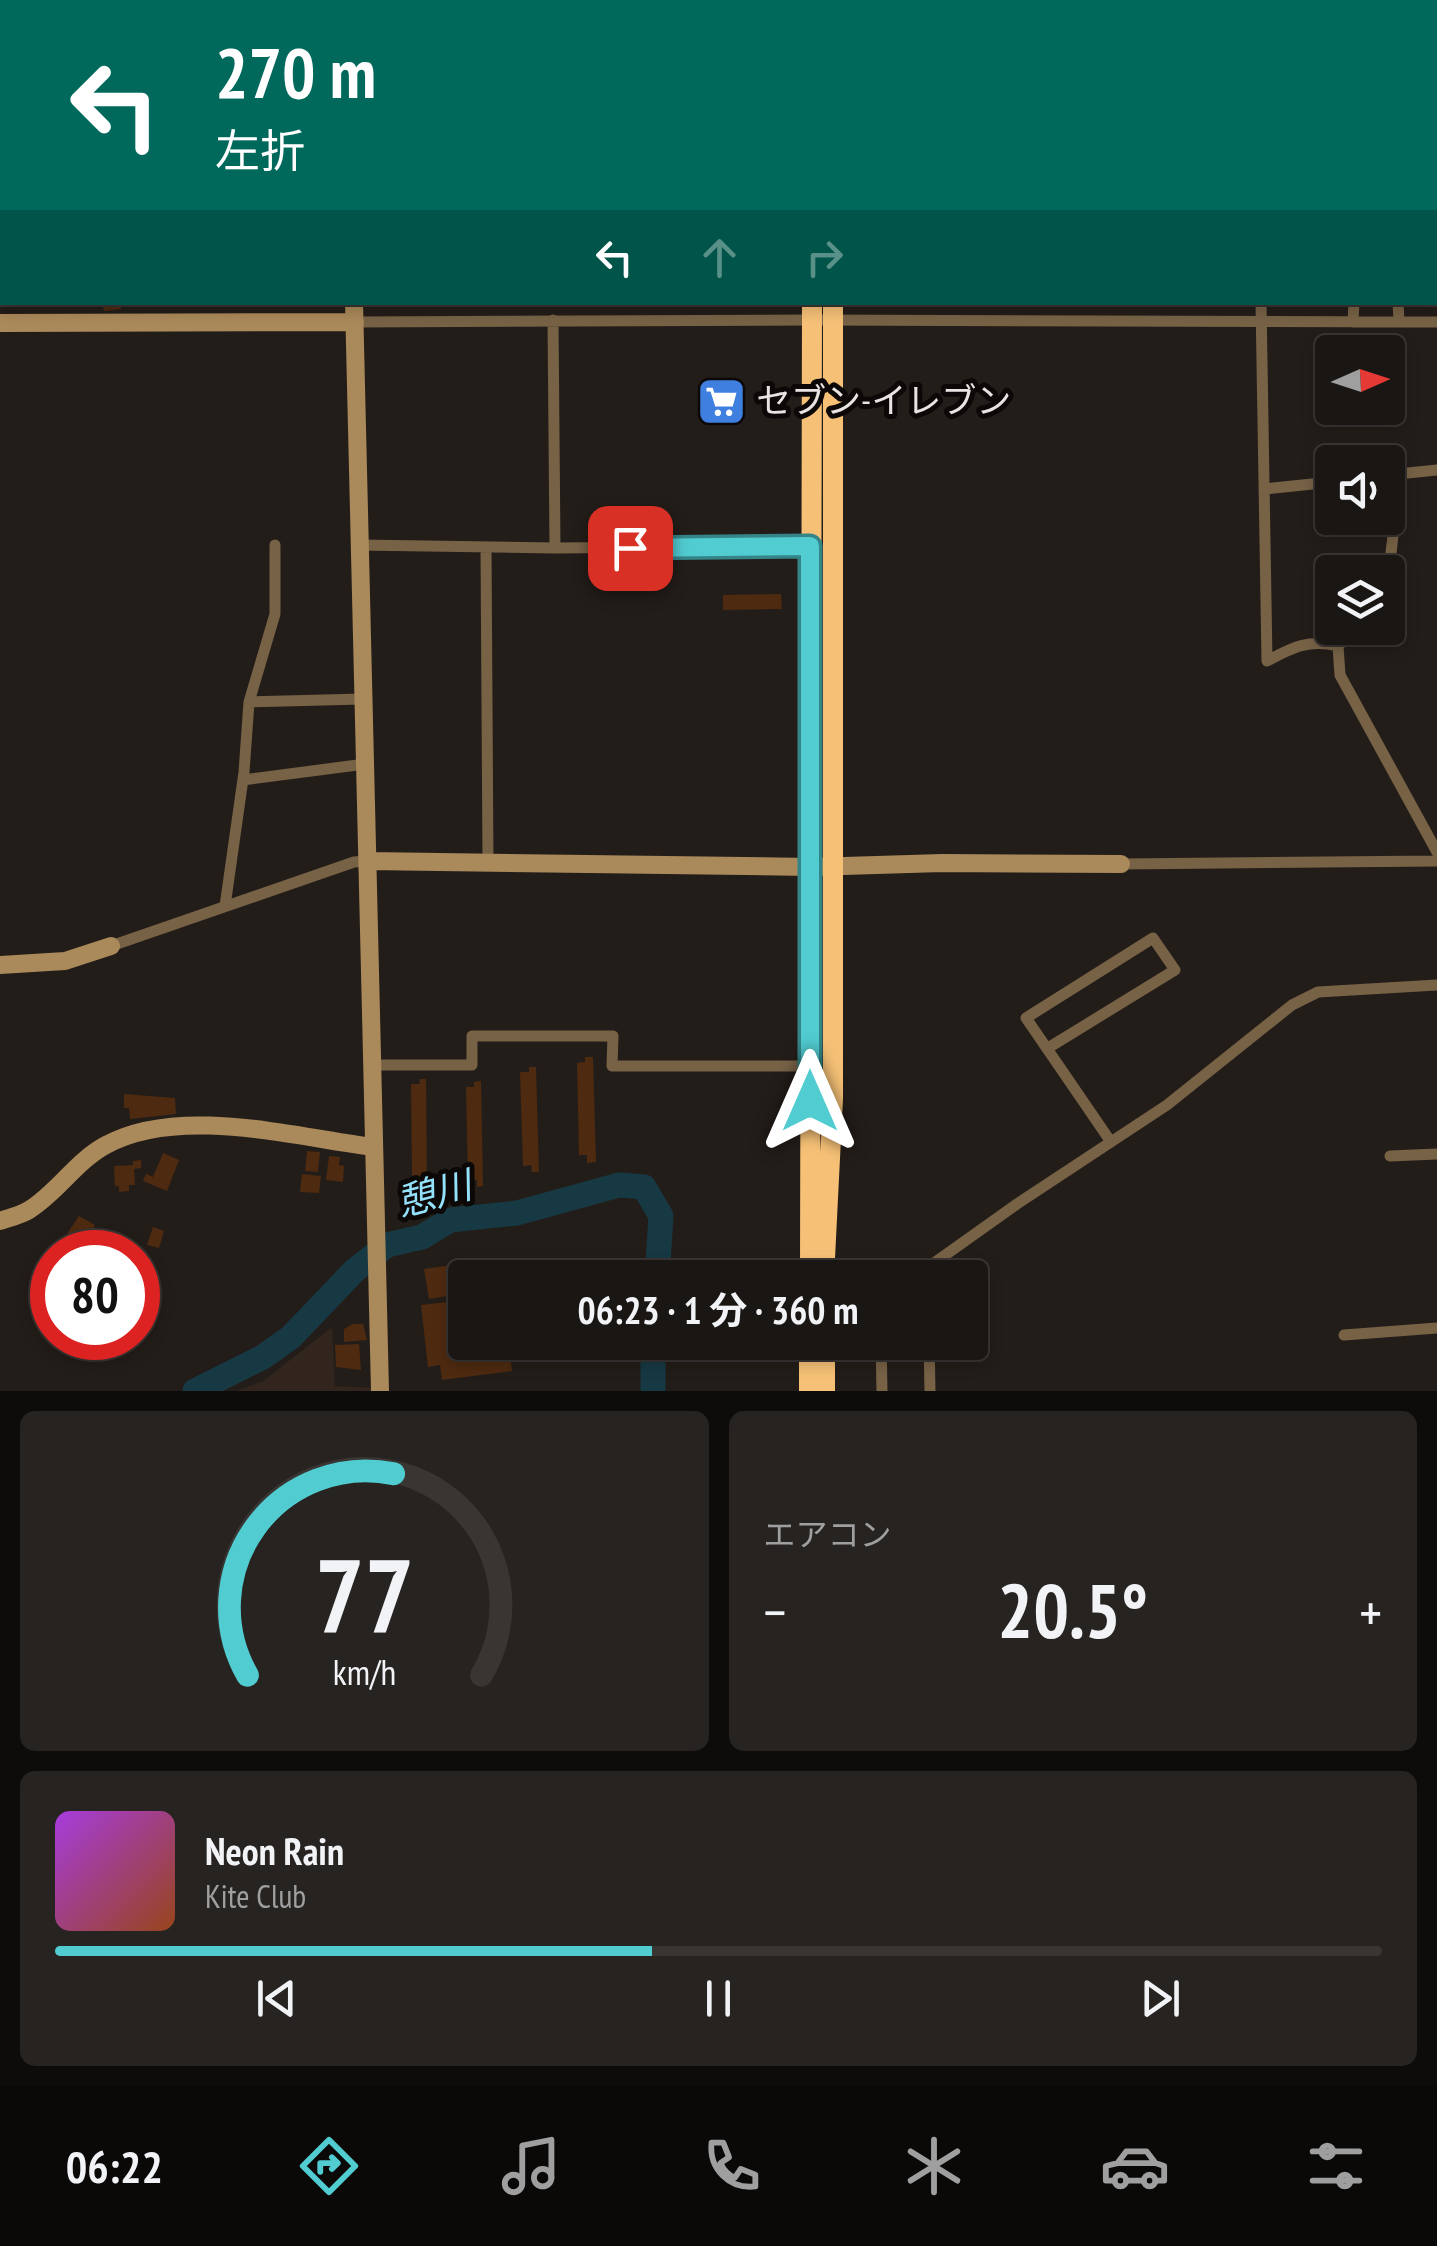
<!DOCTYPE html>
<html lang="ja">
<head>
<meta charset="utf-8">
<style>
  :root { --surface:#1a1613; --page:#272321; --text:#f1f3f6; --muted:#9f9fa0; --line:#383533; --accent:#51ccd1 }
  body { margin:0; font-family:"PT Sans Narrow","Noto Sans JP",sans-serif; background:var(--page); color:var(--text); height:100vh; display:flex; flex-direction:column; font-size:38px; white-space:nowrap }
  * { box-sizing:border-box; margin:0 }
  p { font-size:32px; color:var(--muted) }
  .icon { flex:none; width:55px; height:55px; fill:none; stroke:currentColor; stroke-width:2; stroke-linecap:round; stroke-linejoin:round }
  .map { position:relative; height:1391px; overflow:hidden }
  .side { display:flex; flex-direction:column; gap:20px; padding:20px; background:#0e0c0a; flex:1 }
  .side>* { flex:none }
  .top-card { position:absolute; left:0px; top:0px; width:1438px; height:305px; box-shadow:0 5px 15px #0003,0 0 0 2px var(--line); background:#00695c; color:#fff; overflow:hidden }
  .needle { width:65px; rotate:87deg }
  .tools { position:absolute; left:1315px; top:335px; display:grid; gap:20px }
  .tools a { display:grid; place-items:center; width:90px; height:90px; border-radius:10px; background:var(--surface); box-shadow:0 5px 15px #0003,0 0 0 2px var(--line); font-size:50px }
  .speed { position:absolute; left:30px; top:1230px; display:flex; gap:20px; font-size:50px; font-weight:700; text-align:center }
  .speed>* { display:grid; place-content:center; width:130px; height:130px; border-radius:50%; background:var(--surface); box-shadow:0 5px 15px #0003,0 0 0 2px var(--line); line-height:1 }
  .speed .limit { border:15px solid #d22; background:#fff; color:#111 }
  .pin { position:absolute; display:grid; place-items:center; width:85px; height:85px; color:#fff; margin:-42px; border-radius:20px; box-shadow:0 5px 15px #0006 }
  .me { position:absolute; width:110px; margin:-55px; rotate:0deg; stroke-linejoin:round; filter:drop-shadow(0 0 8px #0008) }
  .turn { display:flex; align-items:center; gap:35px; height:210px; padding:0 50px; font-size:45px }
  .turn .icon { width:130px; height:130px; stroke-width:2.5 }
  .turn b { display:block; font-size:70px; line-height:85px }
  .lanes { display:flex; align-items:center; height:95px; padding:0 50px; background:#0003; justify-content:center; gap:50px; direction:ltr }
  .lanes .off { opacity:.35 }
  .big { font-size:75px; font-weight:700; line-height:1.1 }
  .side .card { flex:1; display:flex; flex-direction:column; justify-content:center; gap:15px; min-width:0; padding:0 35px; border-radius:15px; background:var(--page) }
  .side .dial { align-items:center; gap:0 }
  .dial svg { height:260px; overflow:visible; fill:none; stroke:var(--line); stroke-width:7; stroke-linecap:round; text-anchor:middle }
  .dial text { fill:var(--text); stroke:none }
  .song { display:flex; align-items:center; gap:30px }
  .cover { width:120px; height:120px; border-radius:15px; background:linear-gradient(135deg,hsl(280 70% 55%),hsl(20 70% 35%)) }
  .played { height:10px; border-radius:5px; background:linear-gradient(90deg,var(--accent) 45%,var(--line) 45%) }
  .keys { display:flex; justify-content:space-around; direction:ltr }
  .heat { display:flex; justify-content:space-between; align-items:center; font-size:55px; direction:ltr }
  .side .tiles { flex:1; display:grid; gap:20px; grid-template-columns:1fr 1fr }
  .card:last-child { grid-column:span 2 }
  .trip { position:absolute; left:448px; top:1260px; width:540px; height:100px; border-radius:10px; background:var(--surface); box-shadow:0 5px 15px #0003,0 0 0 2px var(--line); font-weight:700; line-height:100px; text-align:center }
  .menu { display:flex; height:160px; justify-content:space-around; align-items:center; background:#0a0908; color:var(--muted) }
  .menu .icon { width:70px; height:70px }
  .menu .selected { color:var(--accent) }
  .menu b { font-size:45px; color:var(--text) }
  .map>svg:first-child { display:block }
  .built { fill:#31251d }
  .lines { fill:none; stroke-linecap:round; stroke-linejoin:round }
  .river { stroke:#173944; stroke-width:25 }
  .building { fill:#4e2a10 }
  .street { stroke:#776246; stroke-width:11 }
  .secondary { stroke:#aa895a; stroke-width:18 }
  .highway { stroke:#f6c177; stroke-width:20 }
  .route-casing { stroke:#358588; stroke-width:25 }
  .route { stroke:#51ccd1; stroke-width:18 }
  .labels { text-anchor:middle; stroke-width:10; stroke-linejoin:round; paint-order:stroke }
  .poi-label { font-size:35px; fill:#e8e4e1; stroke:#0b0807; text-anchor:start }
  .water-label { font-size:38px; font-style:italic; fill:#94e1fb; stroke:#0b0807 }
</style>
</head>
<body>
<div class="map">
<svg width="1437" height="1391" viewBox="0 0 1437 1391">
  <rect width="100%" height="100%" fill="#231d19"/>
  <path class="built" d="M332,1327l3,59 38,2v3h-136l26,-10z"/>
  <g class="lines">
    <path class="river" d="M653,1342v49
      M195,1391l68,-34 28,-20 64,-67 32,-25 35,-8 28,-17 67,-7 102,-28 25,2 17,29 -4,62"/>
  </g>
  <path class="building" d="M102,302h19v7l-17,2z
    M713,387h20v38h-21z
    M781,594l1,15 -59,1v-15z
    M585,1057h8l3,105 -9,1v-8h-8l-2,-92 8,-1z
    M529,1067h7l3,105h-7l-1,-7 -8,1 -3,-94h9z
    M419,1079h7l1,105h-8v-6h-7l-1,-94h9z
    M481,1081l2,105 -6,1v-7h-9l-2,-93h8v-5z
    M124,1094l51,4 1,16 -46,5 -1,-11h-5z
    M307,1151l13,1 -2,20 -13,-1z
    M163,1153l16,7 -12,31 -24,-10 3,-7 7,3z
    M329,1156l11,1 -1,8 5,1 -1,16 -17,-2z
    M141,1160v8l-7,1 1,16h-6v6l-10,1v-6h-4l-1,-20 19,-1v-4z
    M302,1174l19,2 -2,17 -19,-1z
    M79,1216l16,9 -15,26 -13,-8 4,-7 -4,-2z
    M153,1227l11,4 -5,17 -12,-3z
    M479,1261l3,17h-17v15l-36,6 -5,-30z
    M465,1300v42h43l4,29 -70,9 -2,-15 -12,2 -7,-62z
    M353,1324h10l4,16 -23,2v-13z
    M359,1344l2,26 -25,-3 -1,-22z"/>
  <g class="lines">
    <path class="street" d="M1258,0v2
      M1429,2l1,-2
      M0,99h2
      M1435,108l2,5
      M1435,152l2,-2
      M1261,302l6,359c26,-14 42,-22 71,-15
      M1398,302l1,20
      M553,320l2,228
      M355,322l457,-2 625,2
      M1353,322l1,-20
      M1388,475l49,-5
      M1264,489l68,-7
      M1388,510l6,17 -6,52
      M359,545l196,3 254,-2
      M486,547l2,316
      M1357,628l-19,18 2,29 97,177
      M249,702l26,-88v-69
      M243,780l122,-16
      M1121,864l316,-3
      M225,906l19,-134 5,-70 114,-3
      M111,946l243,-84 14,-1
      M1048,1048l127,-78 -22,-32 -127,80 85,124
      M372,1065h100v-29h141l-1,30h198
      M1390,1156l47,-2
      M913,1278l104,-74 150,-99 125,-100 26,-13 119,-7
      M1344,1335l93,-7
      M881,1342l1,49
      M929,1342l1,49"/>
    <path class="secondary" d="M354,0v2
      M354,302l26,1089
      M0,323l355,-1
      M368,861l443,6 131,-4 179,1
      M0,965l65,-4 46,-15
      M0,1221c9,-3 21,-6 29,-11 28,-17 47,-49 77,-65 73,-40 189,-8 268,2"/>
    <path class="highway" d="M810,2v-2
      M833,2v-2
      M810,1278l2,-976
      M824,1278l9,-180v-796
      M825,1342v49
      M809,1391v-49"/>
  </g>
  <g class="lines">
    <defs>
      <path id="route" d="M630,548l180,-2v555"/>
    </defs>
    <use href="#route" class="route-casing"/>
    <use href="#route" class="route"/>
  </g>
  <defs>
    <symbol id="supermarket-square" viewBox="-11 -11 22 22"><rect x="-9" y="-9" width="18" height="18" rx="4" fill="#3f7fe0" stroke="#0b0807"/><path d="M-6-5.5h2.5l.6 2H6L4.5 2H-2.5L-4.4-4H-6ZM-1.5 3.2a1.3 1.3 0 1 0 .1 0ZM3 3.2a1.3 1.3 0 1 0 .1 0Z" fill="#fff"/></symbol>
  </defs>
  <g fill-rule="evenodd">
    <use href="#supermarket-square" x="694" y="374" width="55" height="55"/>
  </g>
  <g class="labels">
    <g class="poi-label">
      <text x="756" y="413">セブン-イレブン</text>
    </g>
    <g class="water-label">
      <text transform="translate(434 1194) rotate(-15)" y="13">憩川</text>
    </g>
  </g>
</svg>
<div class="tools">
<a><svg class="needle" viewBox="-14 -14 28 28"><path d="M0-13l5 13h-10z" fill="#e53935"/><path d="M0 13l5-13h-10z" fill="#9f9fa0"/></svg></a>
<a><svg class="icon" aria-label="sound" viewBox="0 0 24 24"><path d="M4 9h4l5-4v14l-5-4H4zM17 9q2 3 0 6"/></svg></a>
<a><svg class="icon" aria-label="layers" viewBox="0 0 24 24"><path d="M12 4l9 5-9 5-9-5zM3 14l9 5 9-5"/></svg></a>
</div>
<div class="speed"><div class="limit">80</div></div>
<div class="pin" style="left:630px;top:548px;background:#d93025"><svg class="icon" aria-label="arrive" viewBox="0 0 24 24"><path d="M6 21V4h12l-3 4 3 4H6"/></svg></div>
<svg class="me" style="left:810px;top:1101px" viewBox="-20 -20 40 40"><path d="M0-17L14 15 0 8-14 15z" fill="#51ccd1" stroke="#fff" stroke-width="4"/></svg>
<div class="trip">06:23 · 1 分 · 360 m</div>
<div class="top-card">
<div class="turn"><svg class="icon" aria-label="left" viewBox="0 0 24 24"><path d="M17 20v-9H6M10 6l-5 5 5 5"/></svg><div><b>270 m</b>左折</div></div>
<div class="lanes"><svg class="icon" aria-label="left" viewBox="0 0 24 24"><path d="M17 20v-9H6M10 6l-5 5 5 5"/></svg><svg class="icon off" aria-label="ahead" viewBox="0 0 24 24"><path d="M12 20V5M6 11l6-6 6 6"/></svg><svg class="icon off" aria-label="right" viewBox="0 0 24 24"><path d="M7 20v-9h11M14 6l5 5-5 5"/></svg></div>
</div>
</div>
<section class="side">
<div class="tiles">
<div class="card dial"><svg viewBox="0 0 100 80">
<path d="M14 69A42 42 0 1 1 86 69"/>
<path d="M14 69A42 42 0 0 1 59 7" stroke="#51ccd1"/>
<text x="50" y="56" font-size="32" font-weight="700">77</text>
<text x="50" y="72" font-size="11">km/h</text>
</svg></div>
<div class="card"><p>エアコン</p>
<div class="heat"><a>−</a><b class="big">20.5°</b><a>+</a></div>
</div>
<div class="card">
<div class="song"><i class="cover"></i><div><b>Neon Rain</b><p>Kite Club</p></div></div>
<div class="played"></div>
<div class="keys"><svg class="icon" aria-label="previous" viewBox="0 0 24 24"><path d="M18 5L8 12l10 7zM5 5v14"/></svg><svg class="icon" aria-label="pause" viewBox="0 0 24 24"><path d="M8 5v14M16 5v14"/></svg><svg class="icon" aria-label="next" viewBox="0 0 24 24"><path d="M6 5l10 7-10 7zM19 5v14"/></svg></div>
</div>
</div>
</section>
<nav class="menu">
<b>06:22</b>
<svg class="icon selected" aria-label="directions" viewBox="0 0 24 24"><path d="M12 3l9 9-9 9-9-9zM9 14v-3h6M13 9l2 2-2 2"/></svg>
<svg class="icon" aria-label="music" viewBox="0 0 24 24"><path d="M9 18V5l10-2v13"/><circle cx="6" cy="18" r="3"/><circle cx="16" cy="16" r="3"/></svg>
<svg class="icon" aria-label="phone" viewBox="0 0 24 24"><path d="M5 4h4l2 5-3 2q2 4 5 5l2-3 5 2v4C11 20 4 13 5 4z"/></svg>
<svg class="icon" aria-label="climate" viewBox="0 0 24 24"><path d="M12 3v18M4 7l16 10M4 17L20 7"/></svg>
<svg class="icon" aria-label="car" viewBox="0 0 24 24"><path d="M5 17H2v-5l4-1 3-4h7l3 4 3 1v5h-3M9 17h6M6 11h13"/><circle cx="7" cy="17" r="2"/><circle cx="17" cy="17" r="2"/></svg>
<svg class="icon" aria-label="filters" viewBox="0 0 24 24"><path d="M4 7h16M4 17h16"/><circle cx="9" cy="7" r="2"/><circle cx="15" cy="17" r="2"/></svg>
</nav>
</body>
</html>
